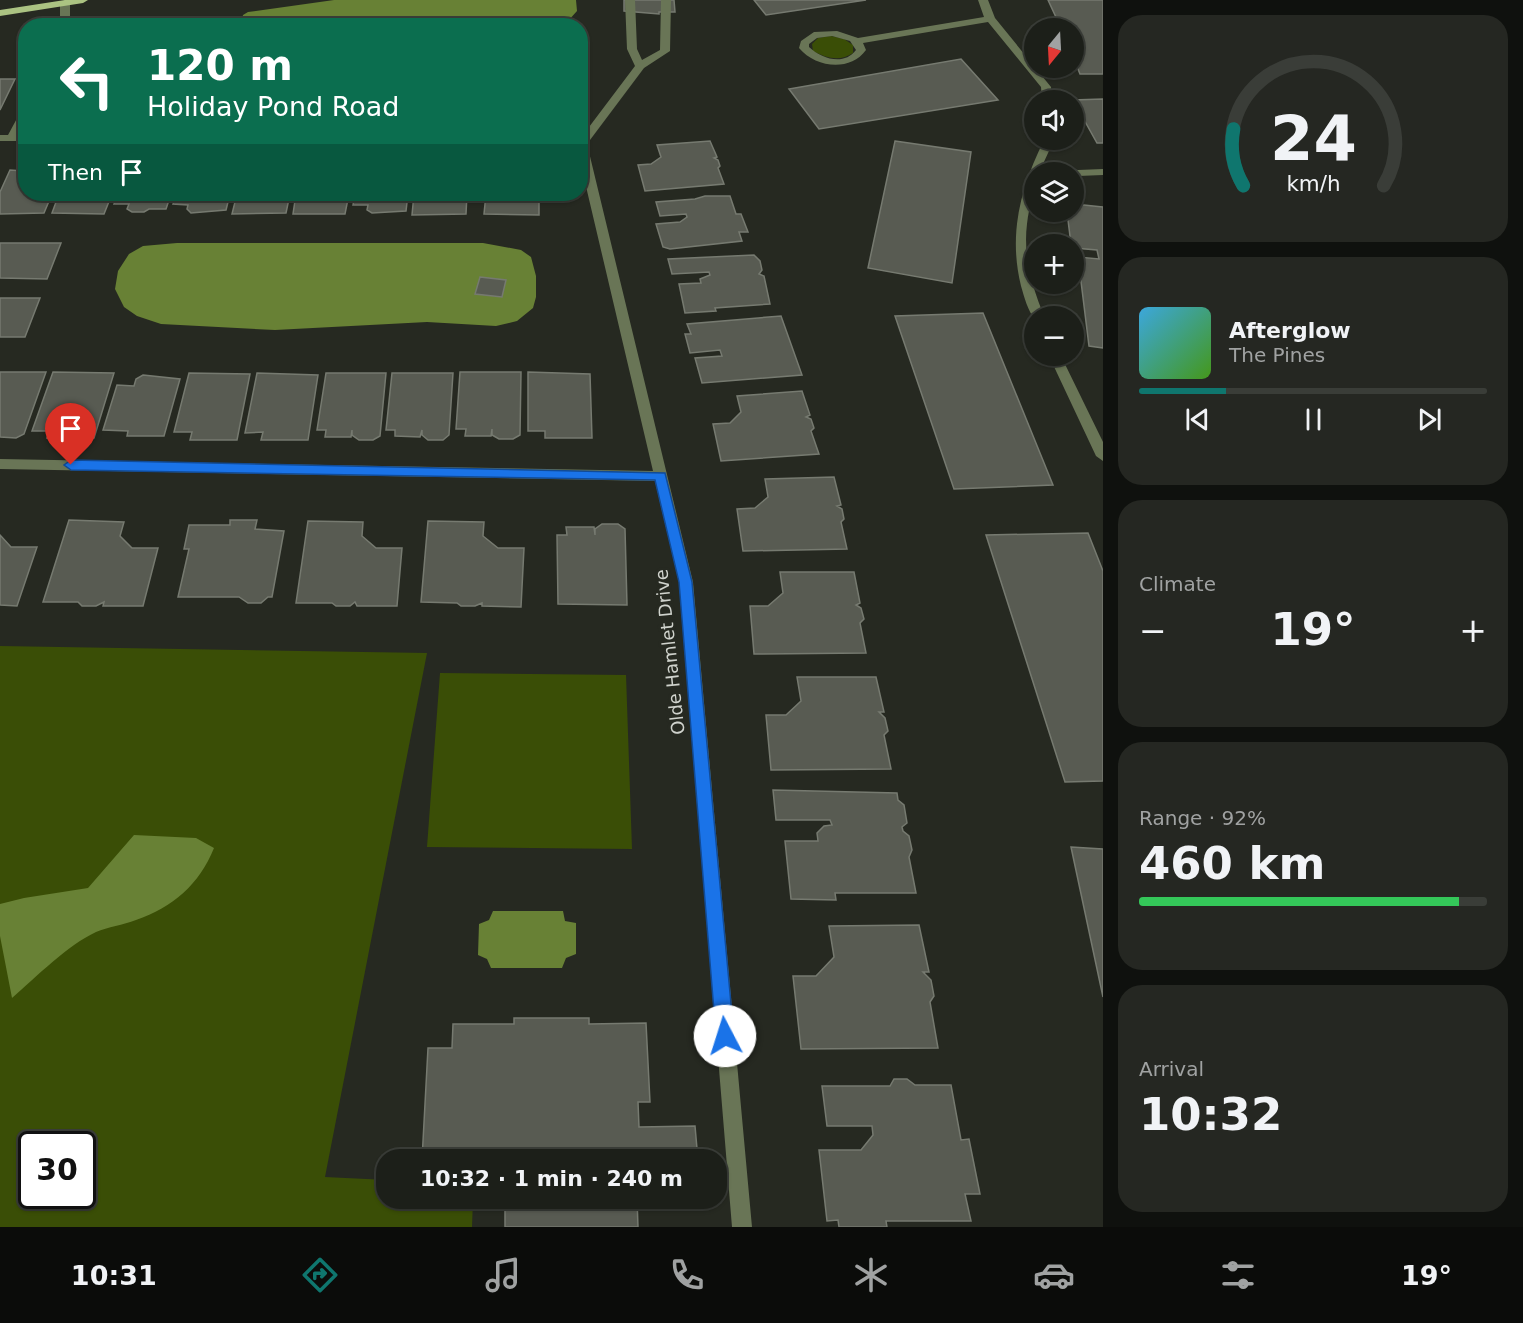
<!DOCTYPE html>
<html lang="en">
<head>
<meta charset="utf-8">
<style>
  :root { --surface:#1c1f19; --page:#252722; --text:#f1f3f6; --muted:#a0a2a2; --line:#3a3d38; --accent:#0f766e }
  body { margin:0; font-family:"DejaVu Sans",sans-serif; background:var(--page); color:var(--text); height:100vh; display:flex; flex-direction:column; font-size:22px; white-space:nowrap }
  * { box-sizing:border-box; margin:0 }
  p { font-size:20px; color:var(--muted) }
  .icon { flex:none; width:33px; height:33px; fill:none; stroke:currentColor; stroke-width:2; stroke-linecap:round; stroke-linejoin:round }
  .map { position:relative; flex:1; overflow:hidden }
  .drawer { display:flex; flex-direction:column; gap:15px; padding:15px; background:#0f110e; width:420px }
  .drawer>* { flex:none }
  .guide { position:absolute; left:18px; top:18px; width:570px; height:183px; border-radius:24px; box-shadow:0 2px 4px #0004,0 0 0 2px var(--line); background:#0b6e4f; color:#fff; overflow:hidden }
  .needle { width:39px; rotate:198deg }
  .buttons { position:absolute; left:1024px; top:18px; display:grid; gap:12px }
  .buttons a { display:grid; place-items:center; width:60px; height:60px; border-radius:50%; background:var(--surface); box-shadow:0 2px 4px #0004,0 0 0 2px var(--line); font-size:30px }
  .speed { position:absolute; left:18px; top:1131px; display:flex; gap:12px; font-size:30px; font-weight:700; text-align:center }
  .speed>* { display:grid; place-content:center; width:78px; height:78px; border-radius:50%; background:var(--surface); box-shadow:0 2px 4px #0004,0 0 0 2px var(--line); line-height:1 }
  .speed .limit { border:3px solid #111; border-radius:9px; background:#fff; color:#111 }
  .pin { position:absolute; display:grid; place-items:center; width:51px; height:51px; color:#fff; margin:-62px -26px; border-radius:50% 50% 50% 0; rotate:-45deg; box-shadow:0 0 6px #0007 }
  .pin .icon { rotate:45deg }
  .me { position:absolute; width:66px; margin:-33px; rotate:355deg; stroke-linejoin:round; filter:drop-shadow(0 0 4px #0008) }
  .turn { display:flex; align-items:center; gap:21px; height:126px; padding:0 30px; font-size:27px }
  .turn .icon { width:78px; height:78px; stroke-width:2.5 }
  .turn b { display:block; font-size:42px; line-height:51px }
  .then { display:flex; align-items:center; height:57px; padding:0 30px; background:#0003; gap:12px; font-size:22px }
  .big { font-size:45px; font-weight:600; line-height:1.1 }
  .drawer .widget { flex:1; display:flex; flex-direction:column; justify-content:center; gap:9px; min-width:0; padding:0 21px; border-radius:24px; background:var(--page) }
  .drawer .dial { align-items:center; gap:0 }
  .dial svg { height:156px; overflow:visible; fill:none; stroke:var(--line); stroke-width:7; stroke-linecap:round; text-anchor:middle }
  .dial text { fill:var(--text); stroke:none }
  .song { display:flex; align-items:center; gap:18px }
  .cover { width:72px; height:72px; border-radius:9px; background:linear-gradient(135deg,hsl(200 70% 55%),hsl(100 70% 35%)) }
  .played { height:6px; border-radius:3px; background:linear-gradient(90deg,var(--accent) 25%,var(--line) 25%) }
  .keys { display:flex; justify-content:space-around; direction:ltr }
  .heat { display:flex; justify-content:space-between; align-items:center; font-size:33px; direction:ltr }
  .charge { height:9px; border-radius:4px; background:linear-gradient(90deg,#34c759 92%,var(--line) 0) }
  .trip { position:absolute; left:376px; top:1149px; width:351px; height:60px; border-radius:24px; background:var(--surface); box-shadow:0 2px 4px #0004,0 0 0 2px var(--line); font-weight:600; line-height:60px; text-align:center }
  .tabs { display:flex; height:96px; justify-content:space-around; align-items:center; background:#0b0c0a; color:var(--muted) }
  .tabs .icon { width:42px; height:42px }
  .tabs .on { color:var(--accent) }
  .tabs b { font-size:27px; color:var(--text) }
  main { display:flex; flex:1; min-height:0 }
  .map>svg:first-child { display:block }
  .green { fill:#3a4e06; fill-rule:evenodd }
  .water { fill:#688135 }
  .building { fill:#585b52; stroke:#767a70; stroke-width:1.5 }
  .lines { fill:none; stroke-linecap:round; stroke-linejoin:round }
  .minor { fill:#697556; fill-rule:evenodd }
  .major { fill:#abc382; fill-rule:evenodd }
  .route { fill:#1a73e8; stroke:#114b97; stroke-width:1.5 }
  .labels { text-anchor:middle; stroke-width:6; stroke-linejoin:round; paint-order:stroke }
  .street-label { font-size:18px; fill:#d0d3cd; stroke:#262921 }
</style>
</head>
<body>
<main>
<div class="map">
<svg width="1103" height="1227" viewBox="0 0 1103 1227">
  <rect width="100%" height="100%" fill="#262921"/>
  <path class="green" d="M831,36l13,3 9,6v8c-13,9 -27,5 -40,-2l-1,-7 6,-6z
    M0,646l427,7 -102,524 62,3v18l86,1 -1,28h-472zM32,1144h50v52h-50z
    M440,673l186,2 6,174 -205,-2z"/>
  <path class="water" d="M334,0h242l1,11 -9,10 -10,5 -329,-1 12,-2 2,-8 5,-3z
    M177,243h306l38,7 10,7 5,19v21l-3,11 -16,13 -21,5 -69,-4 -152,8 -114,-6 -24,-8 -13,-9 -9,-18 3,-18 11,-17 14,-8z
    M134,835l62,3 18,10c-15,37 -41,59 -78,72 -13,5 -28,7 -40,12 -28,13 -60,45 -84,66l-12,-62v-32l24,-6 64,-10z
    M493,911h70l2,10 11,2v31l-10,4 -4,10h-71l-4,-9 -9,-4 1,-31 10,-4z"/>
  <path class="building" d="M624,0h50l1,12h-16v2l-35,-3z
    M754,0h112l-100,15z
    M1048,0h55v74h-23l-6,-15v-31h-13z
    M961,59l37,41 -179,29 -30,-40z
    M0,79h15l-15,31z
    M1103,99v44h-6l-24,-43z
    M710,141l7,16 -3,1 4,2 2,6 -2,2 6,16 -79,7 -7,-26 13,-1 10,-7 -4,-12z
    M895,141l76,11 -19,131 -84,-15z
    M26,168v26h26l-8,19 -44,1v-22l10,-22 14,1z
    M59,194h53l-8,20 -52,-1z
    M118,194h53l-5,15h-17l-5,3h-12l-5,-3 2,-5h-15z
    M177,194h53l-4,16 -35,3 -4,-4 1,-4 -15,-1z
    M237,194h53l-4,19 -54,1z
    M296,194h53l-4,20h-52z
    M355,194h53l-2,17 -34,2 -5,-3 1,-5h-15z
    M414,194h53l-1,20 -54,1z
    M486,194h53v21l-55,-1z
    M705,196h25l6,18h5l7,18h-9l3,9 -72,8 -7,-2 -7,-23 24,-2 7,-5 -1,-3 -26,2 -4,-14 39,-3z
    M1074,204l29,3v141l-14,-2 -11,-89 21,2 -2,-9 -23,-2v-4h-3l-4,-32h7z
    M0,243h61l-14,36 -47,-1z
    M754,255l6,6 2,9 -3,4 5,2 6,28 -55,4 1,3 -31,2 -6,-29 22,-1 -1,-4 10,-4 -1,-3 -37,2 -4,-15z
    M480,277l26,3 -4,17 -27,-3z
    M0,298h40l-15,39h-25z
    M983,313l70,172 -99,4 -59,-173z
    M781,316l21,59 -100,8 -7,-25 27,-2 -2,-6 -30,3 -5,-19h6l-4,-10z
    M0,372h46l-22,62 -8,4 -16,-1z
    M53,372l61,1 -20,65h-47l3,-7h-18z
    M460,372h61l-1,63 -7,4h-14l-7,-4v-6l-1,7h-26l1,-7h-10z
    M528,372l62,2 2,64h-47v-7h-17z
    M189,373l61,1 -13,66h-47l2,-8h-18z
    M257,373l61,2 -10,65h-47l2,-8 -18,1z
    M326,373h60l-6,63 -7,4h-14l-7,-5v-5l-1,7h-26l1,-7h-9z
    M392,373h61l-4,62 -6,5h-15l-6,-5v-5l-2,7 -25,-1v-6h-9z
    M143,375l37,4 -16,57h-37l1,-5 -25,-1 14,-45 17,1 2,-7z
    M802,391l8,24 -4,2 5,2 3,9 -3,3 8,23 -98,7 -8,-37 17,-1 11,-11 -4,-16z
    M834,477l7,28 -4,1 5,3 2,10 -3,3 6,27 -104,2 -6,-42 18,-1 13,-11 -3,-18z
    M69,520l55,2 -4,14 12,12h26l-15,58h-40l1,-4 -8,4h-14l-4,-4h-35z
    M230,520h27l-2,9 29,2 -12,66h-4l-7,6h-13l-9,-6h-61l11,-48h-5l5,-24h41z
    M308,521l55,1 -1,14 14,12h26l-5,58h-40l-2,-4 -5,4h-14l-4,-3h-36z
    M428,521l56,1 -1,14 15,12h26l-3,59 -39,-1v-3l-7,3h-14l-4,-3 -36,-1z
    M602,524h16l7,5 2,76 -69,-1 -1,-69h10l-1,-8h28l1,8v-6z
    M1088,533l15,38v210l-38,1 -79,-247z
    M0,535l11,12h26l-20,59 -17,-1z
    M780,572h74l6,31 -4,2 5,3 3,11 -4,4 6,30 -112,1 -4,-48h18l15,-13z
    M797,677h79l8,35h-5l6,6 3,13 -4,4 7,34 -120,1 -5,-55h20l15,-14z
    M773,790l124,3 1,7 6,5 3,18 -5,4 1,4 6,5 3,14 -3,7 7,36h-81l1,7 -45,-1 -6,-58h33l-1,-8 7,-7 8,-1 -2,-5h-54z
    M1071,847l32,2v148z
    M919,925l10,47h-6l8,8 3,16 -4,6 8,46 -137,1 -8,-73h23l18,-19 -5,-31z
    M514,1018h75v6l57,-1 4,79h-12l1,25 56,-1 3,34h-276l6,-112h24l1,-24h61z
    M894,1079h13l8,6h36l10,55 8,-1 11,55h-15l6,27h-85l1,6h-48l-1,-7 -11,1 -8,-71h42l12,-15 -1,-9h-45l-5,-40h68z
    M505,1198h132l1,29h-133z"/>
  <g class="lines">
    <path class="minor" d="M65,0l5,3v23h-10v-23z
      M625,0h10l2,49 5,11 18,-10 1,-50h10l-1,51 -26,17 -57,76 106,438 59,645h-20l-53,-645 -24,-101 -655,-12v-10l653,12 -73,-310v-22l55,-73 -8,-17z
      M978,0h10l7,18 56,69 1,13h-10l-1,-13 -53,-65 -125,21 3,7c-16,22 -50,18 -67,-2l2,-7 13,-9 23,-1 21,7 126,-21zM832,36l18,5 6,9c-12,16 -34,9 -47,-3v-3l8,-6z
      M26,108v14l-7,13h7v6h-26v-6h8l13,-24z
      M1044,140h10l-11,24 35,6 25,-1v6l-25,1h-4v-4l-33,-2 -1,2h-5c0,18 -6,34 -8,52 -4,32 5,62 17,92h-9v3c-7,-7 -11,-23 -14,-33 -13,-53 0,-99 23,-146z
      M1049,356h12l42,86v19l-7,-5z"/>
    <path class="major" d="M65,0h23l-5,3 -83,13v-6z"/>
  </g>
  <path class="route" d="M71,460l594,13 27,109 42,454 -3,6 -6,3 -6,-3 -3,-6 -37,-454 -24,-102 -584,-10 -7,-5z"/>
  <g class="labels">
    <g class="street-label">
      <text transform="translate(670 652) rotate(-96)" y="6">Olde Hamlet Drive</text>
    </g>
  </g>
</svg>
<div class="buttons">
<a><svg class="needle" viewBox="-14 -14 28 28"><path d="M0-13l5 13h-10z" fill="#e53935"/><path d="M0 13l5-13h-10z" fill="#a0a2a2"/></svg></a>
<a><svg class="icon" aria-label="sound" viewBox="0 0 24 24"><path d="M4 9h4l5-4v14l-5-4H4zM17 9q2 3 0 6"/></svg></a>
<a><svg class="icon" aria-label="layers" viewBox="0 0 24 24"><path d="M12 4l9 5-9 5-9-5zM3 14l9 5 9-5"/></svg></a>
<a>+</a>
<a>−</a>
</div>
<div class="speed"><div class="limit">30</div></div>
<div class="pin" style="left:71px;top:465px;background:#d93025"><svg class="icon" aria-label="arrive" viewBox="0 0 24 24"><path d="M6 21V4h12l-3 4 3 4H6"/></svg></div>
<svg class="me" style="left:725px;top:1036px" viewBox="-20 -20 40 40"><circle r="19" fill="#fff"/><path d="M0-13L10 11 0 6-10 11z" fill="#1a73e8"/></svg>
<div class="trip">10:32 · 1 min · 240 m</div>
<div class="guide">
<div class="turn"><svg class="icon" aria-label="left" viewBox="0 0 24 24"><path d="M17 20v-9H6M10 6l-5 5 5 5"/></svg><div><b>120 m</b>Holiday Pond Road</div></div>
<div class="then">Then<svg class="icon" aria-label="arrive" viewBox="0 0 24 24"><path d="M6 21V4h12l-3 4 3 4H6"/></svg></div>
</div>
</div>
<section class="drawer">
<div class="widget dial"><svg viewBox="0 0 100 80">
<path d="M14 69A42 42 0 1 1 86 69"/>
<path d="M14 69A42 42 0 0 1 9 40" stroke="#0f766e"/>
<text x="50" y="56" font-size="32" font-weight="700">24</text>
<text x="50" y="72" font-size="11">km/h</text>
</svg></div>
<div class="widget">
<div class="song"><i class="cover"></i><div><b>Afterglow</b><p>The Pines</p></div></div>
<div class="played"></div>
<div class="keys"><svg class="icon" aria-label="previous" viewBox="0 0 24 24"><path d="M18 5L8 12l10 7zM5 5v14"/></svg><svg class="icon" aria-label="pause" viewBox="0 0 24 24"><path d="M8 5v14M16 5v14"/></svg><svg class="icon" aria-label="next" viewBox="0 0 24 24"><path d="M6 5l10 7-10 7zM19 5v14"/></svg></div>
</div>
<div class="widget"><p>Climate</p>
<div class="heat"><a>−</a><b class="big">19°</b><a>+</a></div>
</div>
<div class="widget"><p>Range · 92%</p><b class="big">460 km</b><div class="charge"></div></div>
<div class="widget"><p>Arrival</p><b class="big">10:32</b></div>
</section>
</main>
<nav class="tabs">
<b>10:31</b>
<svg class="icon on" aria-label="directions" viewBox="0 0 24 24"><path d="M12 3l9 9-9 9-9-9zM9 14v-3h6M13 9l2 2-2 2"/></svg>
<svg class="icon" aria-label="music" viewBox="0 0 24 24"><path d="M9 18V5l10-2v13"/><circle cx="6" cy="18" r="3"/><circle cx="16" cy="16" r="3"/></svg>
<svg class="icon" aria-label="phone" viewBox="0 0 24 24"><path d="M5 4h4l2 5-3 2q2 4 5 5l2-3 5 2v4C11 20 4 13 5 4z"/></svg>
<svg class="icon" aria-label="climate" viewBox="0 0 24 24"><path d="M12 3v18M4 7l16 10M4 17L20 7"/></svg>
<svg class="icon" aria-label="car" viewBox="0 0 24 24"><path d="M5 17H2v-5l4-1 3-4h7l3 4 3 1v5h-3M9 17h6M6 11h13"/><circle cx="7" cy="17" r="2"/><circle cx="17" cy="17" r="2"/></svg>
<svg class="icon" aria-label="filters" viewBox="0 0 24 24"><path d="M4 7h16M4 17h16"/><circle cx="9" cy="7" r="2"/><circle cx="15" cy="17" r="2"/></svg>
<b>19°</b>
</nav>
</body>
</html>
